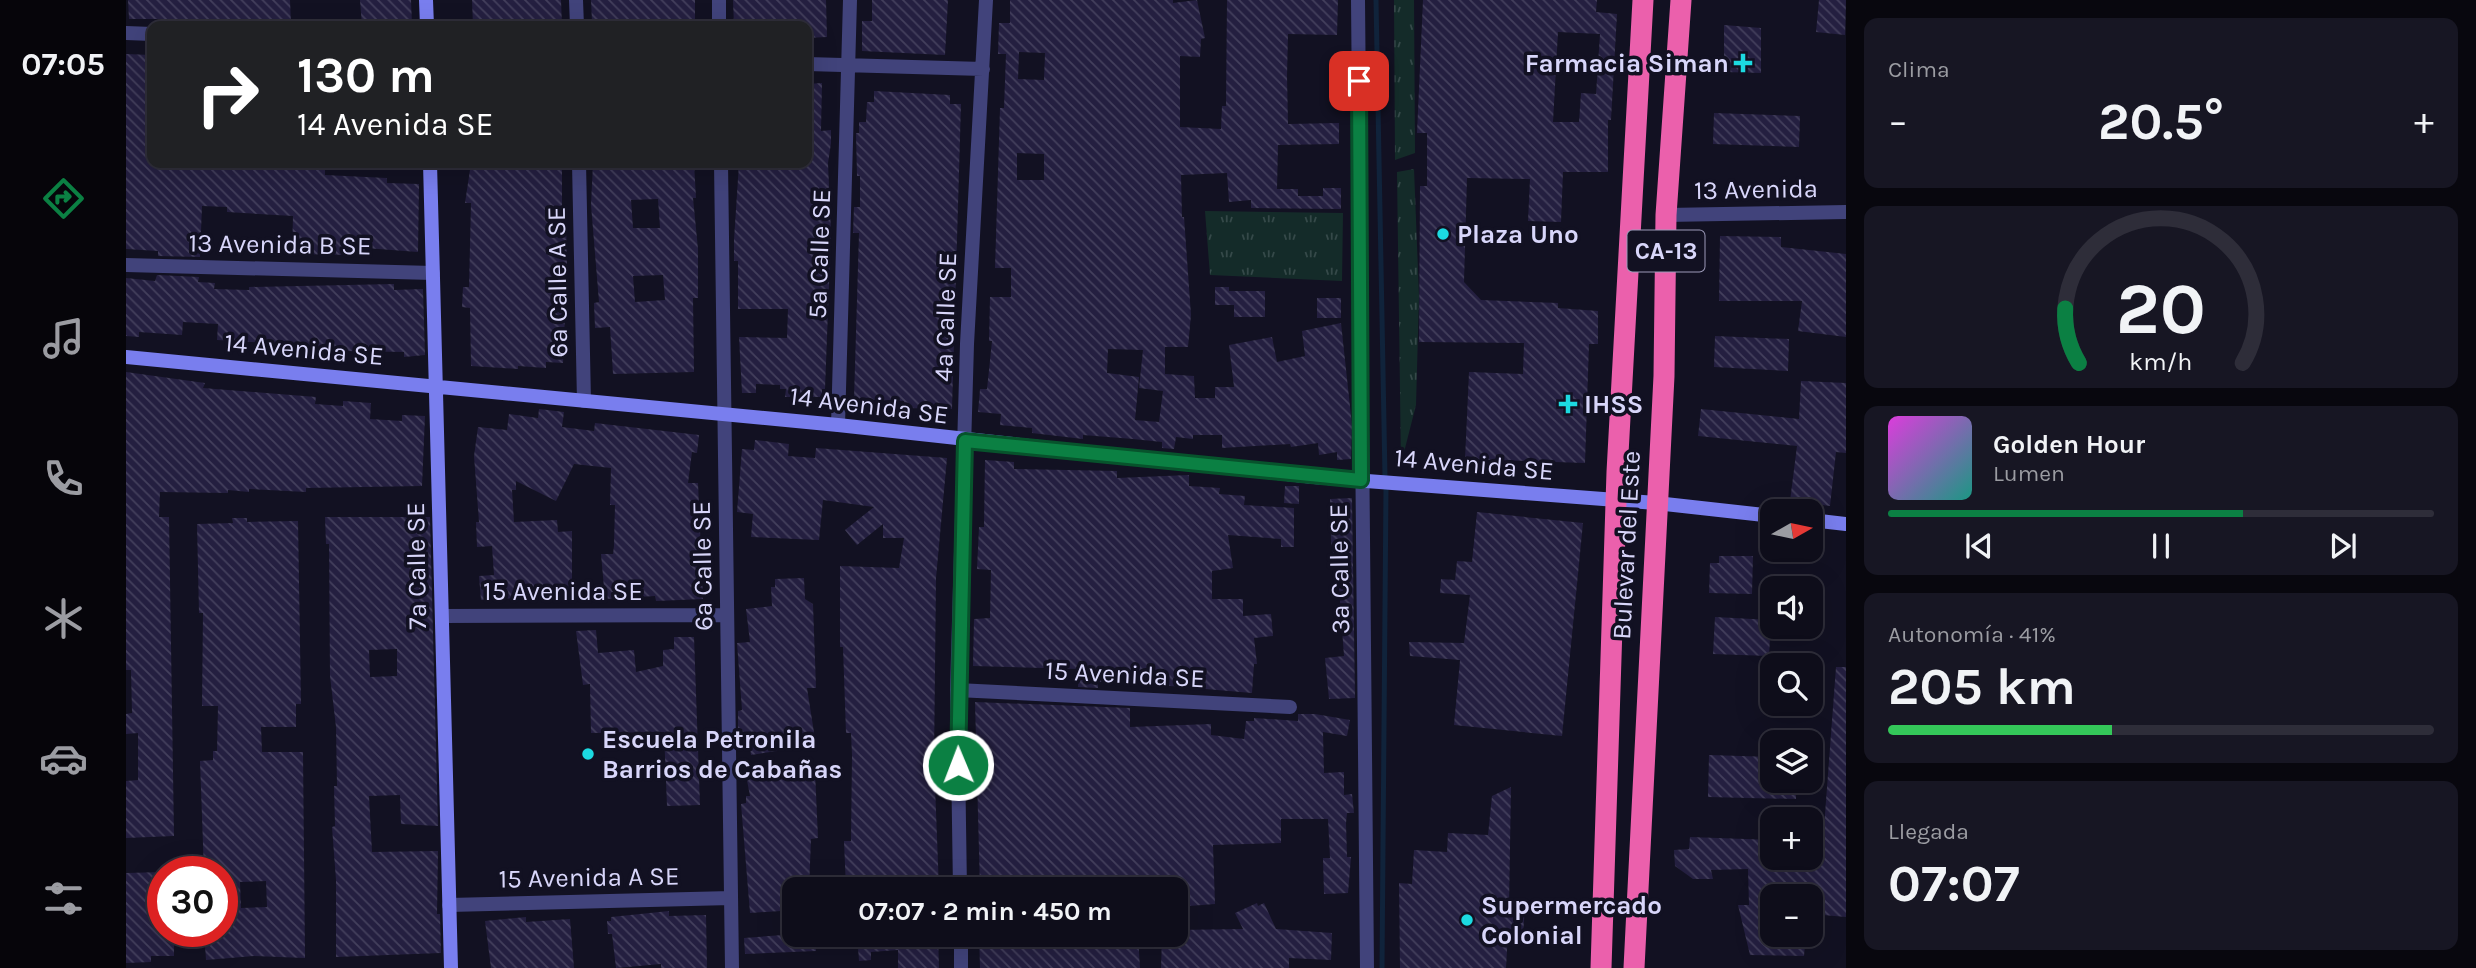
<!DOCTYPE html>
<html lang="es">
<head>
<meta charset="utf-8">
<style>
  :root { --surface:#0e0d1a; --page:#171623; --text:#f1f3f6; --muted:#9b9ca2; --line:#2e2d39; --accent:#0b8043 }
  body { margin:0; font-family:Karla,sans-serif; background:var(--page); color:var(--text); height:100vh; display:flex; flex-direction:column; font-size:26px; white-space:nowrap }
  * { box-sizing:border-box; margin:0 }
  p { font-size:23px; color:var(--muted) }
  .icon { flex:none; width:38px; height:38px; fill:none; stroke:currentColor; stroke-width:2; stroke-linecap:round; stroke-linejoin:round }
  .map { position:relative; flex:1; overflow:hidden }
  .side { display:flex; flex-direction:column; gap:18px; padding:18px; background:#08070e; width:630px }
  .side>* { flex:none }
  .top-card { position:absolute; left:21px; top:21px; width:665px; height:147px; border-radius:14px; box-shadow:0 7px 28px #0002,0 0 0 2px var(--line); background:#202124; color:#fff; overflow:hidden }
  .needle { width:46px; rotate:81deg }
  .controls { position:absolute; left:1634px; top:499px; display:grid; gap:14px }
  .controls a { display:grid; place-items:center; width:63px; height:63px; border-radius:14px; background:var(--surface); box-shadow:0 7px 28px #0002,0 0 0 2px var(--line); font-size:35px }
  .speed { position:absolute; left:21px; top:856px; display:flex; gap:14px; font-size:35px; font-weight:700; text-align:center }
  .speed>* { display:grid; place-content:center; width:91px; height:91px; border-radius:50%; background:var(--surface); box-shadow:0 7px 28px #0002,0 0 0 2px var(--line); line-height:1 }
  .speed .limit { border:10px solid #d22; background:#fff; color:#111 }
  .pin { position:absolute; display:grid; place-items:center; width:60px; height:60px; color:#fff; margin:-30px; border-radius:14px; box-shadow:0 4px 10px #0006 }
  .me { position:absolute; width:77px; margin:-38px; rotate:359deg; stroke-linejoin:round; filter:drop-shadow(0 0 5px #0008) }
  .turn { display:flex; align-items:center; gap:24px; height:147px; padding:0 35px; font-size:32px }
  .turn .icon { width:91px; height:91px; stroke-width:2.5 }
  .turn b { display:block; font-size:49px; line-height:60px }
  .big { font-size:52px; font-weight:700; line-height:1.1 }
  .side .card { flex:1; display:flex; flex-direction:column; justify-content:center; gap:10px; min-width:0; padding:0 24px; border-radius:14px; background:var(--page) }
  .side .dial { align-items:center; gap:0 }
  .dial svg { height:182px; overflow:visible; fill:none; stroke:var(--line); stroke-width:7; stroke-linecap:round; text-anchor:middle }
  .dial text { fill:var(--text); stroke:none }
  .song { display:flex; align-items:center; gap:21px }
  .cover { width:84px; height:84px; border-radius:10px; background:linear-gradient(135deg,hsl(300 70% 55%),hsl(170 70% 35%)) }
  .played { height:7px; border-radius:4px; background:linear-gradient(90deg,var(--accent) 65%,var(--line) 65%) }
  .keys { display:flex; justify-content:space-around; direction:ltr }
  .heat { display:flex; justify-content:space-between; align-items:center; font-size:38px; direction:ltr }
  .charge { height:10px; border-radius:5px; background:linear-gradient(90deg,#34c759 41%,var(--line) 0) }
  .trip { position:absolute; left:656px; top:877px; width:406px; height:70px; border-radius:14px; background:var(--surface); box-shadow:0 7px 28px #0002,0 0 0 2px var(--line); font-weight:700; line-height:70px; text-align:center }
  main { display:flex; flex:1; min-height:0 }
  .tabs { display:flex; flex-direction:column; width:126px; justify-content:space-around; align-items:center; background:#06050a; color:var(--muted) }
  .tabs .icon { width:49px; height:49px }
  .tabs .selected { color:var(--accent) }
  .tabs b { font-size:32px; color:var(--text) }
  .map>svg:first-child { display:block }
  .grass { fill:url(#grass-tufts) }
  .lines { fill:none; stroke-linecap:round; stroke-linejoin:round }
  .stream { stroke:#10233b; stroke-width:5 }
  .building { fill:url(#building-back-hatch); fill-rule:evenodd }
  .street { stroke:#41437b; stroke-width:14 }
  .secondary { stroke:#797eee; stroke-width:14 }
  .highway { stroke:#eb60ac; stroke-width:21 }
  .route-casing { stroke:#07532c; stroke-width:18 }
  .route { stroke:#0b8043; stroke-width:12 }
  .poi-dot { fill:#1cdae1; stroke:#121122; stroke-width:2.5 }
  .labels { text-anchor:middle; stroke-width:7; stroke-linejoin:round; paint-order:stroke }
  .shield { fill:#121122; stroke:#9d9bb9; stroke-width:2 }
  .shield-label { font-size:24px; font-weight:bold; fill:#d8d6fa }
  .poi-label { font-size:26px; font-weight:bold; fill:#d8d6fa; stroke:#121122; text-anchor:start }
  .street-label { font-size:26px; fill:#d8d6fa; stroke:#121122 }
</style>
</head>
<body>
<main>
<nav class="tabs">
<b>07:05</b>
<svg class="icon selected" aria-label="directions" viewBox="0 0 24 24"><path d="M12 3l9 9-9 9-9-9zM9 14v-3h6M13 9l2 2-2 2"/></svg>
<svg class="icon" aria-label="music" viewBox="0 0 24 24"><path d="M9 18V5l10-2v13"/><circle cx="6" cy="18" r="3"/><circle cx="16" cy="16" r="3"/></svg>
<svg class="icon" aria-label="phone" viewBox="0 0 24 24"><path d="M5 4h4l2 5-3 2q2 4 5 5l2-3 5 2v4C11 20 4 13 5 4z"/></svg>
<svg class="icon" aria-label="climate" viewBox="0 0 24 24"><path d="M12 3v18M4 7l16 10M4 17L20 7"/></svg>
<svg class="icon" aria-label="car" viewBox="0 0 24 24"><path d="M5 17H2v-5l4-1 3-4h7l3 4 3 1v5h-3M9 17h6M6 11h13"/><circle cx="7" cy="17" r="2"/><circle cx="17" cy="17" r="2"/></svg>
<svg class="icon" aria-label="filters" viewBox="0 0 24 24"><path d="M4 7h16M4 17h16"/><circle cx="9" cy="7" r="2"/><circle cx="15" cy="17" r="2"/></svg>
</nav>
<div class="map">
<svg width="1720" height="968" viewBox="0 0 1720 968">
  <defs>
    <pattern id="grass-tufts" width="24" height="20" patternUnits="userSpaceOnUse" patternTransform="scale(1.75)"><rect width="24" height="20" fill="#142b29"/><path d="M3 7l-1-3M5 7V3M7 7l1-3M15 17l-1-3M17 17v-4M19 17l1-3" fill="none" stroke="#354949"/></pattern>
    <pattern id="building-back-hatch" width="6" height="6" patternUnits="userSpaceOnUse" patternTransform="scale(1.75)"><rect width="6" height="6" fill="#241f40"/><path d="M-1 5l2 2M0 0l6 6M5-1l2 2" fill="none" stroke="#433f5c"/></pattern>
  </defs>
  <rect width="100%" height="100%" fill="#121122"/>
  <path class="grass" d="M1268,0h20l1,153 -20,7z
    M1288,169l5,127 -3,109 -15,59 -4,-292z
    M1079,211l138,2 -1,68 -132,-6z"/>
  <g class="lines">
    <path class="stream" d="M1250,0l9,477
      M1256,968l4,-481"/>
  </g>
  <path class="building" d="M2,0h162l1,24h-47v-5h-115z
    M234,0h51l1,25 -50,1z
    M346,0h89l1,26h-89z
    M465,0h104v24l-39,2v-4l-53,4v-4h-11z
    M607,0h93l1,37 -20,1v-12h-73z
    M746,0h76l-3,55 -83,-4v-30h10z
    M884,0h163v3l24,-3 8,38 -4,1 -1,18 -20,-1v71l41,2 1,-23h4l1,-106h111l-1,35 -49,-1 -1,42 1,48 51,-1v21l-61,1 -1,44h21v7h25v-8h18v21l-90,-1v-8l-22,2 -2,-29 -46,2 1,42h2l7,98 -3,32h-23v27l29,2 1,22h20v-11h19l-5,-42 43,-8 5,25 28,-6 -3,-25 39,-8 11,102 -1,34 -14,1v-8l-18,3 -1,-12 -27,4 -1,-3 -68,4v-13h-29v4l-17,-2 -2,12 -12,-1v-6l-29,-3 -50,-4v4l-51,-6v-5l-32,-3 1,-11 -23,-2 2,-23h7l5,-48h-3l1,-44h21v-29h-16l5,-160h4l2,-54h-8l1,-31h11zM893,52l26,1 -1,27 -26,-1zM891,153l27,1v26h-27zM982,349l35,1 -4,38 24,3 -4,31 -24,-2 4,-43 -32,-4z
    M1297,0h174l-1,12 21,2 -6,106h-3v52h-45l-2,50 -33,-1 2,-42 -63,-1 -3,104 17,18 77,3v5l40,3v33h-9l-4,119 -120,-4 4,-87 54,2 1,-31 -105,-1 1,-156h7v-53h-10zM1432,32l42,2 -4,60 -15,-1 -2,29h-26z
    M1693,0h27l-1,35 -29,-3z
    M1598,25l37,3v45l-37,-1z
    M0,54l26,1v108l173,5v7l62,3v5l32,1 -1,68 -66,-5 -1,8 -59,-1 1,-38 -66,-4v-5l-25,-1 -2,51 -42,-1v-5l-32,-2z
    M696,83l-1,48 10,-1v13l-3,20 3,70 -6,156h-3v8h-37l1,-8h-6v-4l-24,-1v9h-14l-3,-56 48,1 1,-29h-50v-48h-4v-21l5,-77h68v-79z
    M748,91l76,4v9h11l-9,305 -49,-1 1,-7 -50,-2 5,-166h-6l1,-26h6v-31h-3l-1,-43h3v-11h7l1,-20h7z
    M1588,113l86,3 -1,31 -86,-3z
    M345,163h91v54h4l1,49 -4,97 -17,-1v6l-28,-2v3l-47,-3 -1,-58 -8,-1 1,-20h6l2,-84h-6z
    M467,163h101l2,35h-3l5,51v49h-5l1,74 -81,2 -3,-47 -15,1 -1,-25 5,-1 -8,-97zM532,199l2,29h-27l-2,-28zM537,275l2,25 -30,2 -2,-26z
    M1594,236l61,1v10l65,7v83l-48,-6 4,-30h-83z
    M31,275l42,2 -1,5 17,1 -1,6 35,1v-3l145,-3v6l29,-1 2,66 -21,2v-5l-60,-1 -43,-6 -84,-5 1,-16 -35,-2 -1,13 -43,-3v5l-13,-1v-58l29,3z
    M1089,287h14v4h36v26h-31v-12h-19z
    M1191,298h24v20h-24z
    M1589,336l74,3 -1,32 -74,-4z
    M0,372l79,11 -2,5 113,9 -1,7 28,2v-5l28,2 -1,16 32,2v-6l23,1 -3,70 -116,2v4l-57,-3v3l-21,-2v3l-68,-1 -1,25h10l5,319 -48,2v-57l12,-1v-47l-12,1v-20l6,-1 -1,-43h-5z
    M1675,381l45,2v70l-10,-1 -6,54 -40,-5 7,-55 -99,-10 3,-27 98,10z
    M413,409l25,3 -2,15 32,4 1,-8 104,12 -2,18 -5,-1 -4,31h10l5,116 -47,2 -1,-5 -50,3 -4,-45h12l1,-8 1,-41h-5l1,-37 -37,-4 -18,37 -40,-20v9h-4l2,32 43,-2 1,12 14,-1v64l-91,5 -2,-24 15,-1 -2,-29 -15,1 -1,-25h3l-5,-66 4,-29 29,3 2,-16 29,4z
    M629,440l34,4 -1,12 27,2 1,-10 131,10 -11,120 -2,182 5,129h-93l-2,-48h7l1,-86 -1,-22h-5l-3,-86h-3v-81l59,2 5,-30h-21v-14l-26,21 -12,-15 29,-23 -51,-7 -4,40 -68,-3 2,-23 -16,-2 5,-63 12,1z
    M859,460l29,2v7l103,2v7l72,-3v11l31,2 -1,6 26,2 -1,9 50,3v39h-13v-8l-53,-4 5,33 -21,3v28h31v17l28,-2 2,22 -19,2 3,26h-3l-2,29 -93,-8v-4l-61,1v6l-20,-1 1,-18 -106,-3 1,-47 16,-1 1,-48 -14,-1 2,-42h5z
    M1159,486h14v18l-15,-1z
    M1226,498l3,200 -26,1 -4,-41 19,-2 -5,-68 -8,-47 -1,-42z
    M1351,512l106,11 -21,213 -108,-11 6,-65 -50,-4 -1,-14 55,1 6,-48 -30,-2 1,-14 14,1 2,-19 15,1z
    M199,517h105l8,309 -37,-2 -1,-29 -31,1 3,56 66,-1 -1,63h3l1,39 -105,4v-77l-4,-53 3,-1 -1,-40h3l-1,-59 -6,-51 -1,-132h-3zM271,649v27l-27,1 -1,-27z
    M106,518h15v4l51,-1 3,183h-5v23h-35l1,25h41l2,206 -51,-2 -48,4 -2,-29h18v-59h-18l-4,-111 13,-1v-9h4l1,-45h-16l1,-93h-4l-2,-89 36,-1zM140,881l1,26 -26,1 -1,-26z
    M1593,556h34l-1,38 -43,-1 1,-30h9z
    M678,578l1,21 8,5 3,84h-9l9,57 -65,10 -3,-19 -10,1v-26l4,-1 -5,-67 13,-1 -4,-33 26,-3 -1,-19h4v-8z
    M1589,617l56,3 -2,36 -56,-2z
    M470,630l2,23 36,-3 2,22 27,-6v-16l11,-1v-12h20l6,168 -33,1 -3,-74 -73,1 -1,-49 -7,1 -7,-54z
    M1710,667h10v250l-35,-3v-18h-38v38h33l-2,22 -54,-1 -12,-50h11l-1,-36 -37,1 2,9h-20l-18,-13 -1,-16 15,-1 1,-12 83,3v18h38v-18l12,1z
    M849,702l155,6v19l81,-3v11l33,4 2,-18h8v-3l44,3v-7h17l35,6 -3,16 -24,-4 1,41 20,-1v23l8,-1 2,19h-7l-1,10 1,34h4l-3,36 -24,1 -1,-36h7l-2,-39h-47v24l-68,2 2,59 -39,3v-18h-196z
    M1583,755l64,2v23h23v19l-88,-2z
    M689,771l3,67 -7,1 -2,50h-15v45h21l1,17 -71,3 -1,-16 39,-3 -2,-24 -31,2 -9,-109 5,-1v-7h4l-4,-21z
    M1385,787l-2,119 16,1 -2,27 -15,-1 -2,35h-106l-1,-85 13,1 2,-34 33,2 1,-19 40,2 4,-39z
    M37,872v59h11v25h-23v6l-25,1v-90z
    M1131,903l1,3 6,-3 12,26 56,4 -1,27 -42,-2v10h-128l1,-31h14v-7l67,-1 -8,-16z
    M543,911v5l37,-1 1,53h-46v-4l-45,4 -4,-34h-4l-1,-13h4v-4z
    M400,917v5l44,-3 4,49h-83l-6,-47z
    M731,934h81l1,34h-41v-18l-27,2v8l-12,1z
    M973,934v3l39,-1 2,32h-160l-1,-33z"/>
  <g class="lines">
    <path class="street" d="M450,0l1,26
      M593,0v26
      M1232,0l9,968
      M0,33l26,1
      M681,64l176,5
      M453,163l5,238
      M595,163l11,805
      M1540,215l180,-3
      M0,265l307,8
      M712,425l12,-425
      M316,616l285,-1
      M831,690l333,17
      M834,889l-3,-199 10,-346 19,-344
      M323,905l282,-7
      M835,934v34"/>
    <path class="secondary" d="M300,0l1,26
      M304,163l21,805
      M0,357l712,68 476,52 342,26 117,13
      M1685,520l35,4"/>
    <path class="highway" d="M1475,968l16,-496 26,-472
      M1508,968l30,-592 2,-161 15,-215"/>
  </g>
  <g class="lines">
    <defs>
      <path id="route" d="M832,765l7,-324 396,39 -2,-399"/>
    </defs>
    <use href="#route" class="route-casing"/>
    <use href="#route" class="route"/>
  </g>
  <g class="poi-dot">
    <path d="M1613.5 52.5h7v7h7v7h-7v7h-7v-7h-7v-7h7z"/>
    <circle cx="1317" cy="234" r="7"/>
    <path d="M1438.5 393.5h7v7h7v7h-7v7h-7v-7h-7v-7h7z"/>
    <circle cx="462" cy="754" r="7"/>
    <circle cx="1341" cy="920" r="7"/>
  </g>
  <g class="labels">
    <rect class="shield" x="1501.5" y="230.5" width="77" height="41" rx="5"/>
    <g class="shield-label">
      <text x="1540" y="259">CA-13</text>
    </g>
    <g class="poi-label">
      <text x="1603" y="72" text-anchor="end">Farmacia Siman</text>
      <text x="1331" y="243">Plaza Uno</text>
      <text x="1458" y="413">IHSS</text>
      <text x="476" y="748">Escuela Petronila<tspan x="476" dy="30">Barrios de Cabañas</tspan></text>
      <text x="1355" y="914">Supermercado<tspan x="1355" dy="30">Colonial</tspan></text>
    </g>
    <g class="street-label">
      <text transform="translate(1630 189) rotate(-1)" y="9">13 Avenida</text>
      <text transform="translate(154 244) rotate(1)" y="9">13 Avenida B SE</text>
      <text transform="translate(693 254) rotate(-88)" y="9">5a Calle SE</text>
      <text transform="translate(431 282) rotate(-91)" y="9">6a Calle A SE</text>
      <text transform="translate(819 317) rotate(-88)" y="9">4a Calle SE</text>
      <text transform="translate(178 349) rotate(5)" y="9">14 Avenida SE</text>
      <text transform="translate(743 405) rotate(7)" y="9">14 Avenida SE</text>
      <text transform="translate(1348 464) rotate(5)" y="9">14 Avenida SE</text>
      <text transform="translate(1500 545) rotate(-87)" y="9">Bulevar del Este</text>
      <text transform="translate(290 566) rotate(-91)" y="9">7a Calle SE</text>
      <text transform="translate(576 566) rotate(-91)" y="9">6a Calle SE</text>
      <text transform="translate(1213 569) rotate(-91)" y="9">3a Calle SE</text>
      <text x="437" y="600">15 Avenida SE</text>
      <text transform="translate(999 674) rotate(3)" y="9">15 Avenida SE</text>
      <text transform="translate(463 877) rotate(-1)" y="9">15 Avenida A SE</text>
    </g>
  </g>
</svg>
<div class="controls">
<a><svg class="needle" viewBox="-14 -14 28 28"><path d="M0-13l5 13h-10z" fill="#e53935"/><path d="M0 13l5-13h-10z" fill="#9b9ca2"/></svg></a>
<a><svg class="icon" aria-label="sound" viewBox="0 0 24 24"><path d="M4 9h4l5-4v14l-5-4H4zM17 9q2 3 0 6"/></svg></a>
<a><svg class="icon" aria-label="search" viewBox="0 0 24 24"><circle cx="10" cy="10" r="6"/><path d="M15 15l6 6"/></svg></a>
<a><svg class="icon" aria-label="layers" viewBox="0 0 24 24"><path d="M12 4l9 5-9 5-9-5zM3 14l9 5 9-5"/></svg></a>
<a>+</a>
<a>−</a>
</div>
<div class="speed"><div class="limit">30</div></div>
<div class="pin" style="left:1233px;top:81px;background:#d93025"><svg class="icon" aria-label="arrive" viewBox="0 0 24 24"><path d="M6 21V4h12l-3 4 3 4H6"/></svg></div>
<svg class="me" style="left:832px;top:765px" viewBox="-20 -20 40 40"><circle r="17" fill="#0b8043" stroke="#fff" stroke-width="3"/><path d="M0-11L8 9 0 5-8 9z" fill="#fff"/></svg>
<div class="trip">07:07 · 2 min · 450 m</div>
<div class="top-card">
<div class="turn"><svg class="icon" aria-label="right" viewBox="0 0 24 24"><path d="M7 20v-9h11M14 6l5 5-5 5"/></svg><div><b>130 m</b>14 Avenida SE</div></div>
</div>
</div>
<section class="side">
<div class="card"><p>Clima</p>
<div class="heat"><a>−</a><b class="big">20.5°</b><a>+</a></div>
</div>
<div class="card dial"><svg viewBox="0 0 100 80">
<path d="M14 69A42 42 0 1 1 86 69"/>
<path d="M14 69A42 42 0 0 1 8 45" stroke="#0b8043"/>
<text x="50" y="56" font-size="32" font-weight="700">20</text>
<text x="50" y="72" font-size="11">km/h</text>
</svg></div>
<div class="card">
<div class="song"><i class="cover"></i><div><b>Golden Hour</b><p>Lumen</p></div></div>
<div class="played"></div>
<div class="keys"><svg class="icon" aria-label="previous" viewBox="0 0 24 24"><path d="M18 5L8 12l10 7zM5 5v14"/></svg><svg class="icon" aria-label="pause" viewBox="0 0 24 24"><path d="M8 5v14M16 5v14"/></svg><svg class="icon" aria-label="next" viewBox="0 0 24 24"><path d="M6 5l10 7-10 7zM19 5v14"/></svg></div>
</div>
<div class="card"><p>Autonomía · 41%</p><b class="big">205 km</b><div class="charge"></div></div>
<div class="card"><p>Llegada</p><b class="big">07:07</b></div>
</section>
</main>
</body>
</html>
